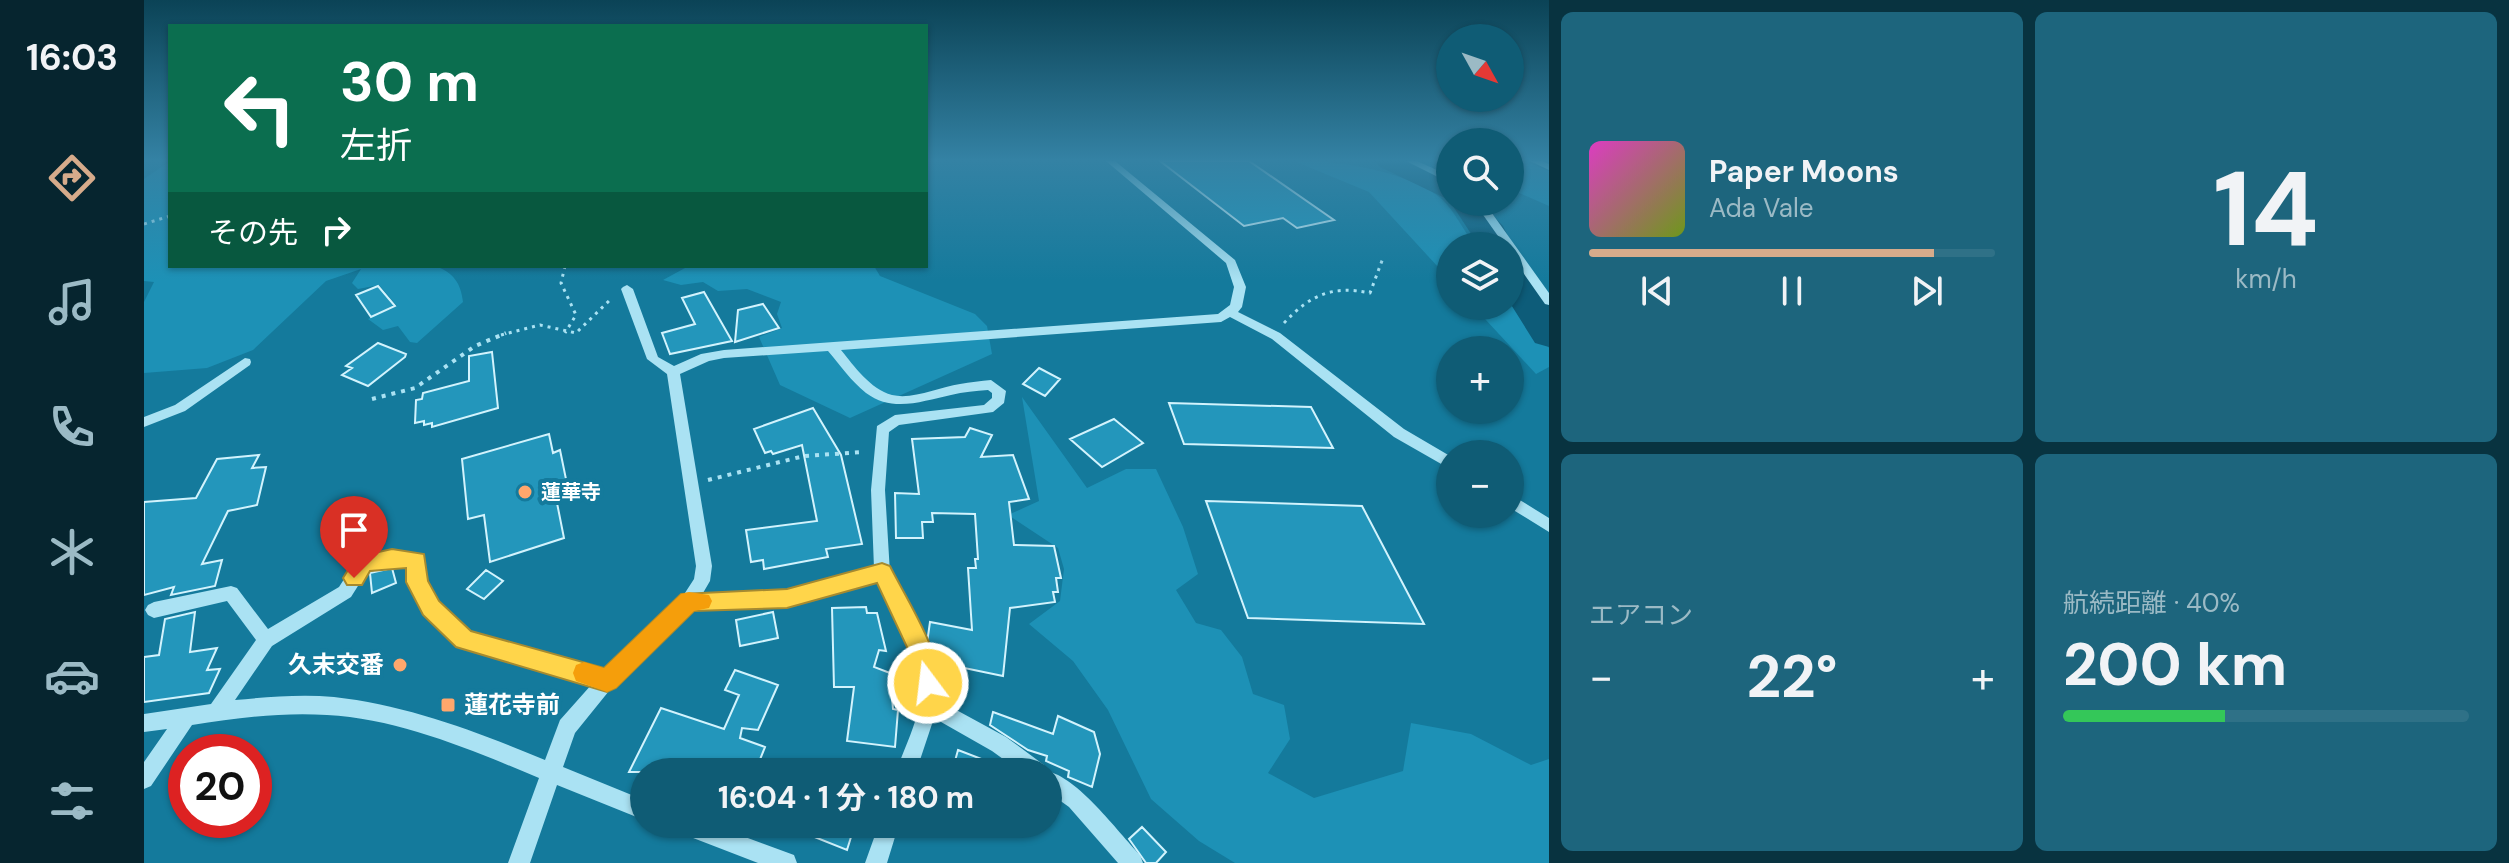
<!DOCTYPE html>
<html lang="ja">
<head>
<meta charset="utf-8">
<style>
  :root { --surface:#0f5c75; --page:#1d657d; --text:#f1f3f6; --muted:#9bbac5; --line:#2f7187; --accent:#d6ab8b }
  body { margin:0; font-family:"DM Sans","Noto Sans JP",sans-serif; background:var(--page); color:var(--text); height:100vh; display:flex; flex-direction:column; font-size:30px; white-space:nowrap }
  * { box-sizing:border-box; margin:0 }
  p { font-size:26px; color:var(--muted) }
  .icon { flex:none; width:44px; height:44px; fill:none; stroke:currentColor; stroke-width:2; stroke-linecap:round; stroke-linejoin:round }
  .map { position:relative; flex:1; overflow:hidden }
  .drawer { display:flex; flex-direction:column; gap:12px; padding:12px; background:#083340; width:960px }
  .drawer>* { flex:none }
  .guide { position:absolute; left:24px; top:24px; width:760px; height:244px; border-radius:0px; box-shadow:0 2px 6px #0004; background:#0b6e4f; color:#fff; overflow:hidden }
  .needle { width:52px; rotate:130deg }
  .buttons { position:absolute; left:1292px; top:24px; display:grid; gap:16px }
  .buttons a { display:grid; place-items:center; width:88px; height:88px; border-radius:50%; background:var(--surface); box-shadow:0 2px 6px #0004; font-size:40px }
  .speed { position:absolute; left:24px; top:734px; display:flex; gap:16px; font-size:40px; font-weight:700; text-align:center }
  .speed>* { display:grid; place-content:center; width:104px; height:104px; border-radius:50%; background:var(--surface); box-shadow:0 2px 6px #0004; line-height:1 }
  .speed .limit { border:12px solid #d22; background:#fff; color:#111 }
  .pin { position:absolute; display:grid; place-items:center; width:68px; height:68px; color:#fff; margin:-82px -34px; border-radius:50% 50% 50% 0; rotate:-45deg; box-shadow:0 0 8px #0007 }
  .pin .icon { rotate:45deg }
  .me { position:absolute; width:88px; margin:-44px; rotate:345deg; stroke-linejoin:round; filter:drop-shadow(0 0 6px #0008) }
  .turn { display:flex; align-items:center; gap:28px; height:168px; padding:0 40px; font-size:36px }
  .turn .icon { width:104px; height:104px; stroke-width:2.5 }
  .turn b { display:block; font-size:56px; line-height:68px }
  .then { display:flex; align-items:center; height:76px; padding:0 40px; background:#0003; gap:16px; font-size:30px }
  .big { font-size:60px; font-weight:700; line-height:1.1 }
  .drawer .tile { flex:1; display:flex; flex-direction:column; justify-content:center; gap:12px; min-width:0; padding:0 28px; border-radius:12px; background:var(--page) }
  .drawer .dial { align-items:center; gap:0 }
  .dial b { font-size:104px; line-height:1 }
  .song { display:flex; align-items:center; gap:24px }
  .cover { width:96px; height:96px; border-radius:12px; background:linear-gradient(135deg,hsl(310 70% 55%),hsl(80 70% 35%)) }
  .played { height:8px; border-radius:4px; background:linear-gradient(90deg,var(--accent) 85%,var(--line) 85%) }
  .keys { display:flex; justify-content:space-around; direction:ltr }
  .heat { display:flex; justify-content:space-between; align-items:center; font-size:44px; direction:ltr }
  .charge { height:12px; border-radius:6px; background:linear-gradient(90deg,#34c759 40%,var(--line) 0) }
  .drawer .tiles { flex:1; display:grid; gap:12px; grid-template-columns:repeat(2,1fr) }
  .trip { position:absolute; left:486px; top:758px; width:432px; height:80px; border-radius:40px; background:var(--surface); box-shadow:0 2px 6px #0004; font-weight:700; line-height:80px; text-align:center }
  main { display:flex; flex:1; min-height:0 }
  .tabs { display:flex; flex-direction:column; width:144px; justify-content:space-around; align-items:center; background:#06252f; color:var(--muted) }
  .tabs .icon { width:56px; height:56px }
  .tabs .active { color:var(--accent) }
  .tabs b { font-size:36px; color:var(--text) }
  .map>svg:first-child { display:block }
  .green { fill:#1d91b6 }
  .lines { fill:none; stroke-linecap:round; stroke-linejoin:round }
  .river { fill:#0d5c79; fill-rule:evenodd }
  .building { fill:#2396bb; stroke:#d2f3fd; stroke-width:2 }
  .path-far1 { stroke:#aae2f3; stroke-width:3; stroke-dasharray:3 5; stroke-linecap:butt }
  .path { stroke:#aae2f3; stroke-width:4; stroke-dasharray:4 6; stroke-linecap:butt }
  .minor { fill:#aae2f3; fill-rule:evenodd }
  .route { fill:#ffd54a; stroke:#a68a30; stroke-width:2 }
  .slow { fill:#f59e0b }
  .poi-dot { fill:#ffa76c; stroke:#147a9c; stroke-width:3 }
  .labels { text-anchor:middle; stroke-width:8; stroke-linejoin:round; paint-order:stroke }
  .poi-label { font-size:20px; font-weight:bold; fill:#fff; stroke:#147a9c; text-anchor:start }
  .near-poi-label { font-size:24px; font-weight:bold; fill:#fff; stroke:#147a9c; text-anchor:end }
</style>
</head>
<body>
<main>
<nav class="tabs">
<b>16:03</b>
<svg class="icon active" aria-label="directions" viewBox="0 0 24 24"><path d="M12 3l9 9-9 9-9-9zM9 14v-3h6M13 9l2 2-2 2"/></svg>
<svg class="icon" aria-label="music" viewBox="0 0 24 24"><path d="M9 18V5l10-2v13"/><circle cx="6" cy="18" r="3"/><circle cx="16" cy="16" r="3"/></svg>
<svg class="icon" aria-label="phone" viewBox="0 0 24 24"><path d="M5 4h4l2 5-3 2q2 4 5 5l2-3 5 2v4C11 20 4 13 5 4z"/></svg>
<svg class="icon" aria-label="climate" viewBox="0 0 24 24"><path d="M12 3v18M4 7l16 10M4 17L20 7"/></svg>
<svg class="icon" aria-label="car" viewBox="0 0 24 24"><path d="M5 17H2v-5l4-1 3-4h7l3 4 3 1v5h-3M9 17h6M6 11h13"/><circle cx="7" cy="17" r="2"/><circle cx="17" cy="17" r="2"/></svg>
<svg class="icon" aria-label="filters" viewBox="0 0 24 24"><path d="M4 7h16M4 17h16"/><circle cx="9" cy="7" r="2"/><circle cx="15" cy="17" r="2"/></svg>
</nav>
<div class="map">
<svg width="1405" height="863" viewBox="0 0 1405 863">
  <rect width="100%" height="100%" fill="#147a9c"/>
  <path class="green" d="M26,161v105h265c18,6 26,17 28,36l-46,41 -7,-1 -12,-16 -15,4 -15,-11 29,-13 -18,-21 -21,4 -6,-6 9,-14 -35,12 -73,69 -46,18 -63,5v-71l10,-20 -10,-1v-102z
    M1150,161c43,-1 108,9 144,35 14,10 26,35 37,50h-25v34l-81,-88z
    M1366,161h14l25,10v35l-39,-17z
    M567,266h163l6,10 95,38 12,12 5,28 -142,64 -70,-33 -21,-48 23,-9 -5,-14 4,-12 -34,-13 -29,2 -15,-9 -22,3 -18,-5 22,-12z
    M1366,294l39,54v19l-13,7 -63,-68h37z
    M878,397l65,91 39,-19h30l27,58 15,47 -22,16 20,33 25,7 21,27 11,37 31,11 6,34 -22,34 46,25 89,-27 8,-48 60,11 60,31 18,-6v104h-314l-36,-22 -48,-42 -43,-89 -35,-49 -44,-37 31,-23 4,-32 -6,-21 -50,-33 31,-14z"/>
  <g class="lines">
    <path class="river" d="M1231,161h37l38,18v23h31l22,24 10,20 -3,4v-4h-31l-30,-46 -69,-33z
      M1366,263l13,3 26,39v42l-14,-4 -25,-40z"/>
  </g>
  <path class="building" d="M1016,161h89l85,59 -37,8 -14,-10 -39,8z
    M234,286l17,20 -24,11 -15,-22z
    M560,292l28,49 -62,13 -8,-21 33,-9 -13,-26z
    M619,304l16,24 -44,14 3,-32z
    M234,343l28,11 -1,3 -37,29 -26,-11 10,-7 -6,-2z
    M348,352l6,56 -66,19v-4l-8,2v-4l-9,2 1,-23 6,-1 1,-6 46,-12v-25z
    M895,368l21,11 -15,17 -22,-12z
    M1025,403l142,4 22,41 -149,-4z
    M669,408l28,47 21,89 -36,5 2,8 -64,12 -1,-9 -12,2 -5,-32 71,-9 -15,-76 -29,9 -2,-3 -6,2 -11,-24z
    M970,419l29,24 -41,24 -32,-28z
    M826,428l22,7 -11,22 32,-2 16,44 -20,3 5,43 40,1 7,32h-5l2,14h-5l2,10 -45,6 -7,68 -63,-13 1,-17 -14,-3 3,-21 42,8 -4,-62h8l-1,-9h3l-3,-45 -43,-1 1,9h-11l1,16h-27l-1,-45 24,1 -7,-55 53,-2z
    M405,434l4,19 7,-3 7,34 -13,4 10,50 -74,24 -6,-47 -16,4 -6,-60z
    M115,455l-7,13 14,-1 -9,38 -29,6 -26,53 20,-4 -7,26 -44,9 3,-8 -30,8v-93l52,-4 21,-39z
    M1062,501l156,5 62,118 -176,-6z
    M248,568l4,15 -24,10 -2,-20z
    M342,570l17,11 -19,18 -17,-10z
    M722,607l1,6h10l9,38 -7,-1 -5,17 16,6 3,36 5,1 -3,37 -48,-6 7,-54h-20l-2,-79z
    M51,612l-5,40 27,-4 -10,22 13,-1 -11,24 -65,9v-45l15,-2 6,-36z
    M629,612l5,26 -38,8 -4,-26z
    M591,670l43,15 -20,45 -16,-2 -2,10 25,9 -10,25h-126l32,-64 63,21 15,-34 -14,-5z
    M849,712l60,22 5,-18 36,16 6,22 -8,33 -24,-10 1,-6 -23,-10 1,-5 -19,-6 -38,-25z
    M814,750l52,20v2h-58z
    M638,824h73l-8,26z
    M998,827l24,25 -10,11h-10l-17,-24z"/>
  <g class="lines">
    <path class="path-far1" d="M0,224l26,-8
      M421,266l-4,17 15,32 -11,18
      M1140,323c26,-28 48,-38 86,-30l13,-35
      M357,335l39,-10 36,8 36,-35"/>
    <path class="path" d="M228,399l43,-11 60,-42 31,-13
      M564,480l96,-24 60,-4"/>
    <path class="minor" d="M962,161h9l120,99 11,27 -4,20 -4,5 42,21 124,96 46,27v13l-56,-32 -122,-98 -42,-22 -9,5 -380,28c13,16 29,39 51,45 21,5 47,-8 68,-11 10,-2 21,-3 31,-4l15,11 -2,12 -11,9 -94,13 -10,7 -4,58 5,83 38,80 10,47 68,37 38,28 2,6c31,5 72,61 94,84l3,8h-25l-49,-56 -21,-15v-20h-27l-29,-21 -58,-33 -18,54h-20c7,-21 19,-44 23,-66 7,-36 -25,-93 -41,-125l-91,24 -94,3 -80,78 -38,47 -12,34 81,33v20l-87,-35 -27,78h-22l31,-85c-67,-28 -139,-59 -212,-63 -45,-3 -90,3 -135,10l-41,61 -7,3v-27l23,-33 -23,3v-18l67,-10 45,-64 -29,-39 -73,17 -6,-3 -3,-5 3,-5 6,-3 77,-16 6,2 31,41 71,-42 18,-28c21,-7 43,-10 65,-4l3,26 12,22 32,30 135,38 79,-75 11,-17 2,-13 -29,-192 -20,-15 -26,-70 2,-2 4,-2 6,4 25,68 16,9 27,-12 23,-4 494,-36 12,-9 4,-18 -8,-24zM684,351c12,14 23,30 38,42 27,20 56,8 85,2 12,-3 25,-4 37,-5l4,3v5l-8,7 -89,10 -18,11 -6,64 3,78 -87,23 -84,2 7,-12 2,-15 -32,-192 29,-13 15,-3zM248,565l16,1 1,16 16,31 33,33 134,38 -32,36 -15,40c-67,-28 -138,-55 -211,-63 -33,-3 -66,0 -99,3l37,-54 79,-49 17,-27z
      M1262,161h11l33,15v7z
      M1386,161h12l7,3v6z
      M1330,202h10l65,91v12l-4,-1 -35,-50v-8h-5z
      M101,358l5,1 1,3 -1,3 -65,46 -41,16v-10l31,-12z
      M1366,494l39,24v14l-39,-24z
      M528,824h38l84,31 3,8h-39l-83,-32z
      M735,824h20l-12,39h-22z"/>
  </g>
  <linearGradient id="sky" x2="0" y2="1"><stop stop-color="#0b4356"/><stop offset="0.57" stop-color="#3482a4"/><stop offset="1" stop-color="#3482a4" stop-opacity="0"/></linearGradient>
  <rect width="1405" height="281" fill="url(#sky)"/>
  <path class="route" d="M248,549l32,5 4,27 11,20 32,30 133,37 77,-74 106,-5 95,-26 8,3c13,27 59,98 47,125l-9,4 -8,-4 -13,-44 -30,-64 -90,25 -93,3 -78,77 -9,4 -151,-45 -33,-32 -17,-33v-14l-36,3 -8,14h-15l-4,-7 13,-21z"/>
  <path class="slow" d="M545,592l20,3 3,6 -3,7 -15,3 -78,77 -9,4 -31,-11 -3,-8 3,-8 8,-3 20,6 77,-74z"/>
  <g class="poi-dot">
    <circle cx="381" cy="492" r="8"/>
    <circle cx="256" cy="665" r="8"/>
    <rect x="296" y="697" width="16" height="16" rx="4"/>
  </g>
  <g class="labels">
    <g class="poi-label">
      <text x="397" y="499">蓮華寺</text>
    </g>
    <g class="near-poi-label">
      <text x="240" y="673">久末交番</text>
      <text x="320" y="713" text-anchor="start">蓮花寺前</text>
    </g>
  </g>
</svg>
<div class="buttons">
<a><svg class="needle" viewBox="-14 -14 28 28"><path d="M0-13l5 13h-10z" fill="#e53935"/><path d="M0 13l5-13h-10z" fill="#9bbac5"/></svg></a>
<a><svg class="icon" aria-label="search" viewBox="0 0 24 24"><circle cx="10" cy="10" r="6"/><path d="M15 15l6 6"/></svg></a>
<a><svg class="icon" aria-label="layers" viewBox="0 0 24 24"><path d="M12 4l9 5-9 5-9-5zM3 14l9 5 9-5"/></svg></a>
<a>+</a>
<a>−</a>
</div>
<div class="speed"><div class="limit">20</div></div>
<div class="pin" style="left:210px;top:578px;background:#d93025"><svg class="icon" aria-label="arrive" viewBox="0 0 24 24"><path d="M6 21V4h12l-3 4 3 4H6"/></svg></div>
<svg class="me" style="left:784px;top:683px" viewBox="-20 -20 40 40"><circle r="17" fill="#ffd54a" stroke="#fff" stroke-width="3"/><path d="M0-11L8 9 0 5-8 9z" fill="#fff"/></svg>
<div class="trip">16:04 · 1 分 · 180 m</div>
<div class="guide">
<div class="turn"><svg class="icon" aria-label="left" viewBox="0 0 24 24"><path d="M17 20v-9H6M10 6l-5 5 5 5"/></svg><div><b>30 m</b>左折</div></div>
<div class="then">その先<svg class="icon" aria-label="right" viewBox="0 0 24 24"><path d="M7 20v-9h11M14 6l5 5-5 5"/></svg></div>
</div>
</div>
<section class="drawer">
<div class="tiles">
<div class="tile">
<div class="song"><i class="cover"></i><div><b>Paper Moons</b><p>Ada Vale</p></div></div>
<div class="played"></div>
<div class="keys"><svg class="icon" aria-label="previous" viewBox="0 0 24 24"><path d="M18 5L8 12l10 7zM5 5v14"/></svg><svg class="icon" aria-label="pause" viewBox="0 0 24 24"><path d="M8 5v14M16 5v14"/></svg><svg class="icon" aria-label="next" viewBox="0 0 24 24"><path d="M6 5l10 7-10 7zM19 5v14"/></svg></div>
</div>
<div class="tile dial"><b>14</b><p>km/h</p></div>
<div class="tile"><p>エアコン</p>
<div class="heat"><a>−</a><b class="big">22°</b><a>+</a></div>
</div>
<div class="tile"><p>航続距離 · 40%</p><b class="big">200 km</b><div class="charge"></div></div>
</div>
</section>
</main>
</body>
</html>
